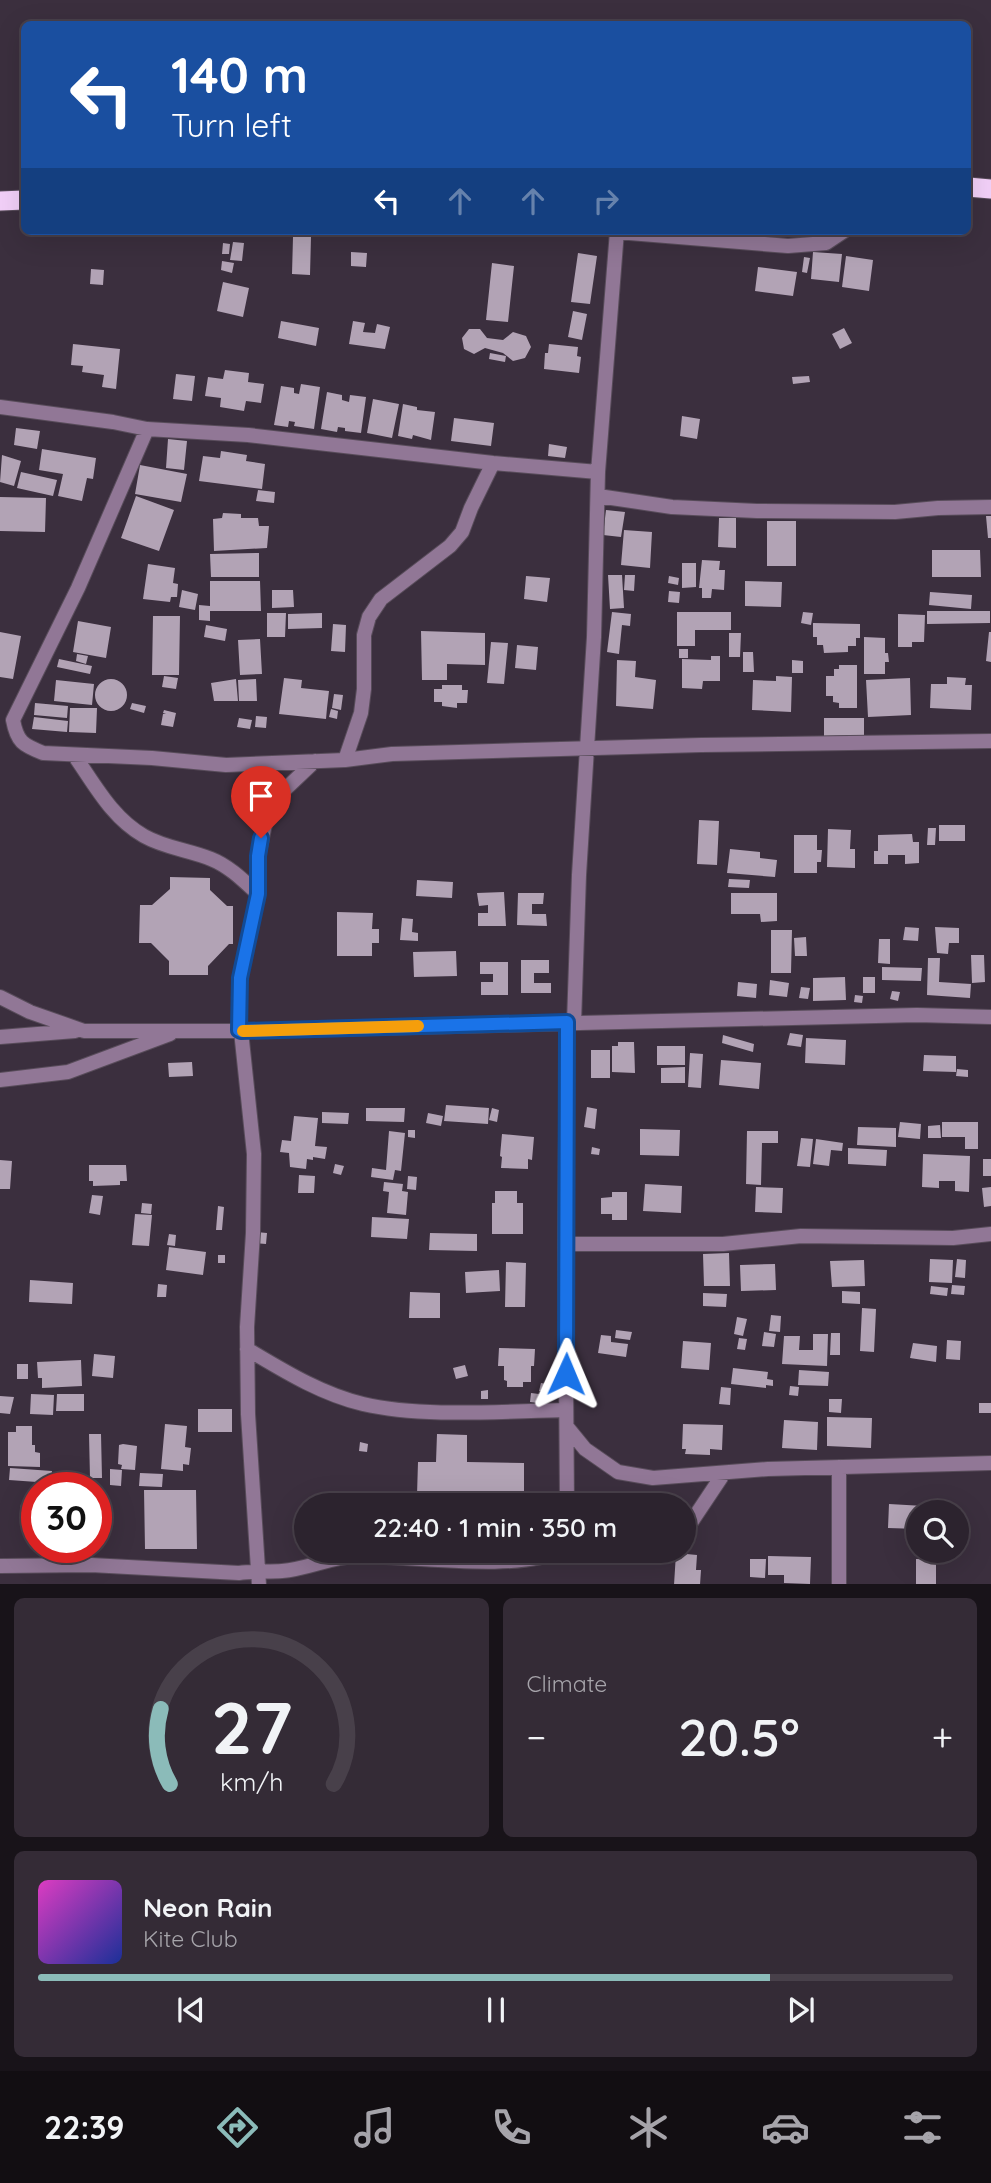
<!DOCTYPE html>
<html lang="en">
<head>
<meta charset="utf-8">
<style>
  :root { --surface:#2c232e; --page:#342b36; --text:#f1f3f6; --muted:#a6a4aa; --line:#48404a; --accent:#8bbbb9 }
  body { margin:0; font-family:Quicksand,sans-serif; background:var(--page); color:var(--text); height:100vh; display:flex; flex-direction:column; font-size:26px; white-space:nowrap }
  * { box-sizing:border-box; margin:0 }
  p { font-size:23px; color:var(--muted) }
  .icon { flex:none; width:38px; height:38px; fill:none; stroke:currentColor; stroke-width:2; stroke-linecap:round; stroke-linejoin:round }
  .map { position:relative; height:1584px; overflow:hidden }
  .sheet { display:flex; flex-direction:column; gap:14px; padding:14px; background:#181319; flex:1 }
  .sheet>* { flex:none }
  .guide { position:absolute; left:21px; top:21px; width:950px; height:214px; border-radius:10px; box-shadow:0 7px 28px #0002,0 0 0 2px var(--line); background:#1a4fa0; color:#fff; overflow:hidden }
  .controls { position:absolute; left:906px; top:1500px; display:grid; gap:14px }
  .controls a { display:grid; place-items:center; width:63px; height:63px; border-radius:50%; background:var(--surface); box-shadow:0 7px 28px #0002,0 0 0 2px var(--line); font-size:35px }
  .speed { position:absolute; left:21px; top:1472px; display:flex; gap:14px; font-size:35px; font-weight:700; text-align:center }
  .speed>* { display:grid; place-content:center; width:91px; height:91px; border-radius:50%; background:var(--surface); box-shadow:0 7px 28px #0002,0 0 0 2px var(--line); line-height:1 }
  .speed .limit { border:10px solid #d22; background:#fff; color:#111 }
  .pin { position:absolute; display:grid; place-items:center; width:60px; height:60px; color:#fff; margin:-72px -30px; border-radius:50% 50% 50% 0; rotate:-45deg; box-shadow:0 0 7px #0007 }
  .pin .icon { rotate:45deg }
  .me { position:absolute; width:77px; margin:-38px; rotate:1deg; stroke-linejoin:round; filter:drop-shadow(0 0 5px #0008) }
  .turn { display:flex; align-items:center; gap:24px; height:147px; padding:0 35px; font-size:32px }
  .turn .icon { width:91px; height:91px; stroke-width:2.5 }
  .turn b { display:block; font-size:49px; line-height:60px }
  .lanes { display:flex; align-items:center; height:66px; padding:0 35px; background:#0003; justify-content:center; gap:35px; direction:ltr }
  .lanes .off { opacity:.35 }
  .big { font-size:52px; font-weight:600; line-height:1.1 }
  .sheet .card { flex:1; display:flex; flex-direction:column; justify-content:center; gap:10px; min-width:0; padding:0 24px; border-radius:10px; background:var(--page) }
  .sheet .dial { align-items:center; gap:0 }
  .dial svg { height:182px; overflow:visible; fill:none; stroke:var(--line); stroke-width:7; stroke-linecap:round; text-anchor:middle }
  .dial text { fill:var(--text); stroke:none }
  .song { display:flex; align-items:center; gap:21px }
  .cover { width:84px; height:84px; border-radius:10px; background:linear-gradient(135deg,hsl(310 70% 55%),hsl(230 70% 35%)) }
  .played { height:7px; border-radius:4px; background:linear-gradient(90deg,var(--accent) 80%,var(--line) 80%) }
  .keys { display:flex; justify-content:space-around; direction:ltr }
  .heat { display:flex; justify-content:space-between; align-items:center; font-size:38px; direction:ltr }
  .sheet .tiles { flex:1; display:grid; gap:14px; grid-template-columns:1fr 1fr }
  .card:last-child { grid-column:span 2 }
  .trip { position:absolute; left:294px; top:1493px; width:402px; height:70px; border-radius:35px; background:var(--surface); box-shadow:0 7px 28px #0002,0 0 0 2px var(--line); font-weight:600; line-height:70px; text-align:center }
  .tabs { display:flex; height:112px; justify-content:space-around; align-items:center; background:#120e12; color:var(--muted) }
  .tabs .icon { width:49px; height:49px }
  .tabs .current { color:var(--accent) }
  .tabs b { font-size:32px; color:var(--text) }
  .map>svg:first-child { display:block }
  .building { fill:#b2a3b5 }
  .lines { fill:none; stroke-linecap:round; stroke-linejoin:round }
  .minor-casing { stroke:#584c5a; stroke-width:16 }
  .trunk-casing { stroke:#584c5a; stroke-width:21 }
  .minor { stroke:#917796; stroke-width:14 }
  .trunk { stroke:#f2d0f8; stroke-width:19 }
  .route-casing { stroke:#114b97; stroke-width:18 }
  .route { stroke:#1a73e8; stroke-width:12 }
  .slow { stroke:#f59e0b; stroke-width:12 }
</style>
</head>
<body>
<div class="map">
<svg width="991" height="1585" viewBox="0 0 991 1585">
  <rect width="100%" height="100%" fill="#3b2f3e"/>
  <path class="building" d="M293,237h18l-1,38 -18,-1z
    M233,242l11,1 -2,18 -12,-1z
    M223,243l7,1 -1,10h-7z
    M351,252l16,1 -1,14 -15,-1z
    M813,252l29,2 -3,28 -28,-3z
    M578,253l19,3 -7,48 -19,-2z
    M846,256l27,4 -4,31 -27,-4z
    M804,257l6,1 -3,15 -5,-1z
    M222,261l12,2 -2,10 -11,-3z
    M492,263l22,3 -6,56 -22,-2z
    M758,267l39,5 -4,24 -38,-5z
    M91,269l13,1 -1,15 -13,-1z
    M223,282l26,6 -6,29 -26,-6z
    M573,311l14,3 -5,26 -14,-3z
    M281,321l38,7 -3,18 -38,-8z
    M353,321l12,2 -2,9 12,1 2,-9 13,3 -5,22 -36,-5z
    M844,328l8,15 -12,6 -8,-15z
    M469,329h11l7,9 16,2 10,-8 13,4 5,11 -6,11 -12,3 -10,-8 -18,-5 -11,6 -10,-5 -2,-11z
    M73,344l47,5 -4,40 -14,-2 2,-12 -22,-3 1,-6 -12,-1z
    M549,344l29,3 -1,9 4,1 -2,16 -35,-4 1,-16h3z
    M490,353l16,3 -1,6 -16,-3z
    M225,370l24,3 -1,9 16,2 -3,19 -15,-2 -2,10 -24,-4 1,-9 -16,-2 3,-19 15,2z
    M176,374l19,2 -3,25 -19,-2z
    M809,376l1,6 -17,2 -1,-7z
    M301,384l19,3 -6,42 -20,-3 1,-4 -6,-1 -1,6 -14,-2 7,-39 13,2v5l5,1z
    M327,392l15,3v5l7,2 1,-7 16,2 -5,36 -16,-2v-3l-7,-1 -1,5 -16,-3z
    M373,399l26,5 -7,34 -25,-5z
    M403,404l14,3v3l18,2 -4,28 -18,-5 -1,4 -14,-3z
    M682,416l18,3 -3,20 -17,-3z
    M454,418l40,5 -3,23 -40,-5z
    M16,428l24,3 -3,18 -23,-4z
    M168,439l19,2 -3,29 -18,-2z
    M549,444l18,3 -2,11 -17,-2z
    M42,449l54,9 -3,21 -6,-1 -5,23 -24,-5 5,-22 -24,-4z
    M221,451l26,4 -1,6 19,3 -3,25 -63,-8 4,-25 17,2z
    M2,455l19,6 -7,25 -14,-4z
    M140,465l47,9 -6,28 -46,-8z
    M21,472l36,8 -4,16 -36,-8z
    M258,490l17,2 -1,11 -18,-2z
    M136,496l38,14 -15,41 -38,-13z
    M0,497l46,1 -1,34 -45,-1z
    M606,510l19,2 -4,25 -18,-2z
    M223,513l18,1v4h17l1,8h10l-2,22 -53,3 -1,-32 9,-1z
    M986,516h5v22h-3z
    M719,518h17v30l-18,-1z
    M767,521h29v45h-29z
    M624,530l28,2 -2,36 -29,-3z
    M932,550h48l1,27h-49z
    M259,553v24h-48l-1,-23z
    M702,560l18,1 -1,9h6l-1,20 -12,-1 -1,9h-9v-10h-3z
    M682,563h14v24l-14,1z
    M148,564l27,4 -2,15 5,1 -1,13h-6l-1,5 -27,-3z
    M608,575h14l2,33 -14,1z
    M625,575h10l-1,16 -10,-1z
    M526,576l24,2 -3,24 -23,-3z
    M669,576l10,2 -1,7 -10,-2z
    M210,581h50l1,30h-51v10l-11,-1v-15l11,1z
    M745,581l37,1 -1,25 -36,-1z
    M182,590l16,4 -3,16 -16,-3z
    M272,590h21l1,17 -22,1z
    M669,591l11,1 -1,11 -11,-1z
    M930,592l42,3 -1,14 -42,-4z
    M927,611h63v12l-63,1z
    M612,612l19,2 -1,12 -8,-1 -3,29 -12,-2z
    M677,612h54v18h-36v16h-18z
    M803,612l10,1 -2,12 -10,-2z
    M267,613h19l-1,24h-18z
    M322,613v15l-34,1v-15z
    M898,614l27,1 -1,27h-12v5h-14z
    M153,616h27l-1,59h-27z
    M78,621l33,6 -5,31 -33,-6z
    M813,623l47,1v14h-4v8h-8v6l-24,1 -1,-8h-6v-8h-4z
    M333,624l13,1 -1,27 -14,-1z
    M206,625l21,4 -2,12 -21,-4z
    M421,631l64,2v32l-38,-1v16h-25z
    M0,632l21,4 -8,43 -13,-2z
    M989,632h2v30l-5,-1z
    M729,633h12l-1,24h-11z
    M864,637l21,1v15h3l1,9h-4v12h-21z
    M260,639l2,35 -22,1 -2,-35z
    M491,642l17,1 -4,41 -17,-1z
    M517,645l21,2 -2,23 -21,-2z
    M679,649h9v9h-9z
    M743,652h10l1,20h-11z
    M77,654l11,2 -2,8 -10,-3z
    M711,656h9v25h-17l-1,8 -20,-1v-29l29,1z
    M59,659l33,7 -2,8 -33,-7z
    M617,660l19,1 -1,16 21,3 -3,29 -37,-3z
    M792,660l11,1v12h-11z
    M839,665h18v43h-18v-5l-6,-1v-6h-7v-20h8v-7h5z
    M164,676l14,2 -2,11 -14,-2z
    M776,676l16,1 -1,35 -39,-2 1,-30 23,1z
    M947,677l19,1 -1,7h7l-1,25 -41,-2 1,-24h16z
    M284,678l18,2 -1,8 28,3 -2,17h-3h3l-1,11 -47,-5z
    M910,678l1,37 -43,2 -2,-37z
    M95 695a16 16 0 1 1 32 0a16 16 0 1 1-32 0Z
    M236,679l2,22h-24l-3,-18z
    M256,679l1,22h-18l-1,-21z
    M56,680l38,4 -2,21 -38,-4z
    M442,685h20v5h6l-1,13h-10v5l-15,-2v-4h-8v-13h8z
    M334,694l9,1 -2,15 -9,-2z
    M35,703l33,3 -1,12 -33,-3z
    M132,703l14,3 -2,7 -14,-4z
    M70,708h27l-1,25 -27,-1z
    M331,709l7,2 -1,8 -8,-2z
    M164,710l12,3 -3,14 -12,-2 2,-11h3l-3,-1z
    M256,716l11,1 -1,11 -11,-1z
    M34,717l34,4 -1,11 -35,-3z
    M239,718l13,2 -2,9 -13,-2z
    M824,718h40v17l-40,1z
    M699,820l20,1 -2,44 -20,-1z
    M939,825h26v16h-26z
    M928,828h8l-1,17h-8z
    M828,829l23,1 -1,19h5v19l-28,-1z
    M912,834l1,8h6v21l-14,1v-9h-17v9h-14v-13h4v-16z
    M794,835h23v15h5l-1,12h-4v11h-23z
    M730,849l30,3v6l17,2 -2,17 -48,-4z
    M170,877l40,1v12l17,16h6v38h-4l-21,22v9h-39v-14l-18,-18h-12l1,-38h12l18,-16z
    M729,879l21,1 -1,8 -21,-1z
    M417,880l36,2 -1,16 -36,-2z
    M504,892l2,34h-28v-13h10v-8l-9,1 -2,-13z
    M518,893h26l-1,11h-11v10h14l1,12 -30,-1z
    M731,893h46v28l-16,1 -1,-8h-29z
    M337,912l36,1 -1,16h7v14h-7v13h-35z
    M402,918l11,1 -1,13 6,1v8l-18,-1z
    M905,927l14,1 -1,13 -15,-1z
    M935,927l24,1v15h-10l-1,11 -11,-1z
    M771,930h21l-1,43h-20z
    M806,937l1,19h-12l-1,-18z
    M879,939h11v25l-12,-1z
    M456,951l1,25 -43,1 -1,-25z
    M971,955h13l1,27 -13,1z
    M928,958h12l-1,24 32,2 -1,14 -43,-3z
    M521,960h28v13h-15v10h17v10h-30z
    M480,962h28v33h-27v-13h12v-8h-13z
    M882,967l40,1 -1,13 -39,-1z
    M845,977l1,23 -33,1v-23z
    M863,977h12v16h-12z
    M770,980l19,3 -2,14 -18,-2z
    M738,982l19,2 -1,14 -19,-2z
    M801,987l9,1 -2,11 -9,-1z
    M892,991l8,1 -2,9 -8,-2z
    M855,995l8,1 -1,7 -8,-1z
    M790,1033l13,2 -2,12 -14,-2z
    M723,1035l31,9 -1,8 -31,-9z
    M806,1038l40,2 -1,25 -40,-2z
    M618,1042h16l1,31 -23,-1v-26h6z
    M657,1046h28v19h-28z
    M591,1050h19v28h-19z
    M690,1053l13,1 -2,34 -13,-1z
    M924,1055l32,1v16l-33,-1z
    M721,1060l40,3 -2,26 -40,-4z
    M192,1062l1,14 -24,1 -1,-14z
    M685,1067v16h-24v-15z
    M957,1069l11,1v7l-12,-1z
    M446,1105l43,3 -1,16 -44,-3z
    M587,1107l10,2 -2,20 -11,-2z
    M366,1108h39l-1,14 -38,-1z
    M492,1108l7,2 -2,12 -8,-2z
    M322,1112l27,1 -1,11 -26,-1z
    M428,1113l15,3 -2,10 -15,-3z
    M294,1116l24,2 -3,28 12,1 -2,12 -12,-2v3l-6,-1 -1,10 -16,-2 -1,-14 -9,-1 2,-12 9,1z
    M900,1122l21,2 -1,15 -22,-2z
    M942,1122h36v27h-13v-12h-23z
    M940,1125l1,13h-13v-12z
    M858,1127l38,1v19l-39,-2z
    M640,1129l40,1 -1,26 -39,-1z
    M408,1130h7v8l-7,-1z
    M389,1131l16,2 -4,38 -6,-1 -2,10 -22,-3 1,-9 14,2z
    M747,1131h31v12h-16l-1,42 -15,-1z
    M502,1134l32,3 -2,23 -4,-1v10l-27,-1 1,-11 -2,-1z
    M801,1138l12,1 -3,28 -13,-1z
    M816,1139l27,4 -1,8 -11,-1 -2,16 -16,-2z
    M592,1147l8,2 -1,6 -8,-1z
    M848,1148l39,2 -1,16 -38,-2z
    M923,1154l47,2 -1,36 -14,-1v-10h-16v7l-17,-1z
    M983,1159h8v17h-8z
    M0,1160l12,1 -2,28h-10z
    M335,1164l9,2 -3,9 -8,-2z
    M89,1165h37l1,16h-7v4l-27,1v-5h-4z
    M299,1175l16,1 -1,17h-16z
    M408,1176l9,1 -1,13 -9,-1z
    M384,1182l19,2 -1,7 6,1 -2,23 -19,-2 2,-21 -6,-1z
    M645,1184l37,2 -1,27 -38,-2z
    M756,1187l27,1 -1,25 -27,-1z
    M991,1187v19l-7,1 -2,-19z
    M495,1191h22v12h6v31h-31v-31h3z
    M612,1192h15v28h-15v-6h-11v-16l11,-1z
    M92,1195l11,1 -3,19 -11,-2z
    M142,1203l10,1 -1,10 -10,-1z
    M218,1206l6,1 -2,23h-6z
    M135,1214l17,1 -3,31 -17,-1z
    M372,1217l37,2 -2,20 -36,-2z
    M256,1232l11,1 -1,11 -12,-1z
    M430,1233l47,1v17l-48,-1z
    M169,1234l7,1 -1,11 -8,-1z
    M169,1247l37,5 -3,23 -37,-5z
    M729,1253l1,33h-26l-1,-32z
    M218,1255h7v8h-7z
    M930,1259l23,1 -1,23 -23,-1z
    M957,1259l9,1 -1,18 -10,-1z
    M864,1260l1,26 -33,1 -2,-26z
    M506,1262l20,1 -1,44h-20z
    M775,1264l1,26 -35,1 -1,-26z
    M499,1270l1,21 -34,2 -1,-21z
    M30,1280l43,3 -1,21 -43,-2z
    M158,1284l9,1 -1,12h-9z
    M952,1285l13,1 -1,9 -13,-1z
    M931,1286l17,2 -1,8 -17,-2z
    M842,1291l18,1v12l-18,-1z
    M410,1292l30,1v25h-31z
    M703,1293l24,1 -1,13 -23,-1z
    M862,1308l14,1 -2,43 -14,-1z
    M771,1315l10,1 -1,16 -11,-1z
    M737,1317l10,2 -4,17 -9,-2z
    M616,1330l16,2 -2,8 -15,-2z
    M764,1332l12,2 -2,13 -12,-1z
    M831,1333h9v22h-10z
    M813,1334h15l-1,32 -45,-2 2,-28h16l-1,14h14z
    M601,1335l10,1v6l17,2 -2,13 -28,-4z
    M739,1338l8,1 -2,11 -8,-1z
    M947,1340l14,1 -1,19 -14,-1z
    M683,1341l28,2 -2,27 -28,-2z
    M913,1343l24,3 -1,16 -26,-4z
    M499,1348l36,1 -1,17h-3v16h-8v5h-16v-6l-3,-1v-14h-6z
    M94,1354l21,2 -2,22 -21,-2z
    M81,1360l1,26 -40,2v-10h-4l-1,-16z
    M17,1364h11v15h-11z
    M465,1365l3,11 -12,3 -3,-11z
    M733,1368l35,4 -1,7 6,1v6l-7,-1v3l-35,-4z
    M799,1370l30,2 -1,14 -30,-1z
    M541,1383l11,2 -6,15 -5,-1 2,-8h-4z
    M790,1386l9,1 -1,9 -9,-1z
    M721,1387l10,1 -1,17 -11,-1z
    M488,1390v9h-7v-8z
    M531,1393l8,1 -1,9 -8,-1z
    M31,1394l23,1 -1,20 -23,-1z
    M57,1394h27v17h-28z
    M0,1396l14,1 -4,17 -10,-1z
    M829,1399h13l-1,14 -12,-1z
    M979,1403h12v10h-12z
    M198,1409h34v23h-34z
    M827,1417l45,1 -1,30 -44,-2z
    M784,1420l34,2 -1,28 -35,-2z
    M165,1424l22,2 -2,21 6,1 -2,17 -6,-1v7l-22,-2z
    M683,1424l40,1 -1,25 -12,-1v6l-25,-1 1,-5h-4z
    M16,1426h16v19h3v7l5,1v14l-32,-1v-34h8z
    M89,1434h12l1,44h-12z
    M437,1434l30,1v27l57,1v33h-58v9h-30v-10h-19l1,-33h18z
    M360,1442l8,2 -1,8 -8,-1z
    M123,1444l14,2 -2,24 -14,-1 1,-4 -4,-1 1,-19z
    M10,1468l42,3 -1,12 -42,-3z
    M110,1469l12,1 -1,16 -11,-1z
    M140,1473l23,1 -1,13 -23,-1z
    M144,1490h52l1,59h-52z
    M21,1504l16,1v32l-11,-1 -1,-20 -5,-1z
    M889,1504l35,2 -1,6h-4v17l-31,-1z
    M676,1553l21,2 -1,15h5l-1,15h-26z
    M768,1556l43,1 -1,27 -26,-1v-8h-16z
    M750,1559h16l-1,19 -15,-1z
    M916,1559h20v26h-20z"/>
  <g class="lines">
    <defs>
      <path id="minor" d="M617,232l171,14 38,-3 18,-12
        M0,407l113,15 34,7 101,6 245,28 105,9
        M147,429l-69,159 -65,132c4,22 10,25 30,33l109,5 74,7 119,-5 47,-6 309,-9 290,-4
        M598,496l74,11 85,4 138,1 43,-4 53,-1
        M74,755c21,30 38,63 70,81 21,12 45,14 67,23 18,7 33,22 47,35
        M345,760l16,-47 3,-24v-54l5,-18 12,-18 69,-53 12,-14 9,-24 22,-45
        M0,997l30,15 54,19h157l676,-16 74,2
        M574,1023l5,-148 15,-238 4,-165 19,-241
        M239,1030l1,-52 18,-84v-38l10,-45 10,-15 37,-35
        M241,1031l13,123 -1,79 -6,94 1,87 11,171
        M0,1037l75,-6
        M0,1080l68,-8 102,-38
        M565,1244h158l78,-8 152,2 38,-4
        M247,1349c37,22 74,45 116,55 60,14 140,7 203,6
        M567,1427l18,22 33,23 35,6 115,-9 223,-6
        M567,1505l-2,-261 2,-222
        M684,1533l40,-60
        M656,1550h7
        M0,1566l91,-1 148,8c15,-2 29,-1 43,-2 25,-2 49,-14 73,-15 45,-1 169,17 203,-6
        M839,1585v-118"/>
      <path id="trunk" d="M968,187l23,2
        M0,201l24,-1"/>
    </defs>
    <use href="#minor" class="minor-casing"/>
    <use href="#trunk" class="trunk-casing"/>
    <use href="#minor" class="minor"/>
    <use href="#trunk" class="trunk"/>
  </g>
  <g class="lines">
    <defs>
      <path id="route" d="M261,838l-3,18v38l-18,84 -1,52 2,1 326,-9 -1,352"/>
    </defs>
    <use href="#route" class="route-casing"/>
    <use href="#route" class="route"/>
    <path class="slow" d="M243,1031l175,-5"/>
  </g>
</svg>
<div class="controls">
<a><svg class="icon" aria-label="search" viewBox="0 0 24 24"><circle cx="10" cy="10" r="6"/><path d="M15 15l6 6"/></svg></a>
</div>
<div class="speed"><div class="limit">30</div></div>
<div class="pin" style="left:261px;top:838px;background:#d93025"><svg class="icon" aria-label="arrive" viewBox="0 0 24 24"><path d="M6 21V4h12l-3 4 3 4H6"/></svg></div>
<svg class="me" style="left:566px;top:1374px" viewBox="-20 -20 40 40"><path d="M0-17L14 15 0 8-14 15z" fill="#1a73e8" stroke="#fff" stroke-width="4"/></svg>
<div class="trip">22:40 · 1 min · 350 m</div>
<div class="guide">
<div class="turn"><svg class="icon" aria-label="left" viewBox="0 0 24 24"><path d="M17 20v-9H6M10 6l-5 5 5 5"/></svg><div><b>140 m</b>Turn left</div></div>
<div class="lanes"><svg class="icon" aria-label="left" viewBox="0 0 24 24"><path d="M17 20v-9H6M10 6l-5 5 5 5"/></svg><svg class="icon off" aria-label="ahead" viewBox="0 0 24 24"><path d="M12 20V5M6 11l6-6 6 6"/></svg><svg class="icon off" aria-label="ahead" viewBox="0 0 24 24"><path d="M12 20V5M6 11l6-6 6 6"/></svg><svg class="icon off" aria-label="right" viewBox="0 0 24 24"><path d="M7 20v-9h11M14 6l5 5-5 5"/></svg></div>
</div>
</div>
<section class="sheet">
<div class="tiles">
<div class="card dial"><svg viewBox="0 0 100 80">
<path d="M14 69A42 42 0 1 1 86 69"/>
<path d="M14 69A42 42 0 0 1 10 36" stroke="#8bbbb9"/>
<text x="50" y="56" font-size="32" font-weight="700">27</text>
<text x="50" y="72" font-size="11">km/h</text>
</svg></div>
<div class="card"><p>Climate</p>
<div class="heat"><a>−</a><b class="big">20.5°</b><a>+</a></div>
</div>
<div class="card">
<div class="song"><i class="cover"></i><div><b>Neon Rain</b><p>Kite Club</p></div></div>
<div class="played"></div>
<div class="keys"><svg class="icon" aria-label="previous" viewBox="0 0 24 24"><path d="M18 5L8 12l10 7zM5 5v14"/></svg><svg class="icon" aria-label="pause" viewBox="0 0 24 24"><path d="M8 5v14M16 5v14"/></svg><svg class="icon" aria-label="next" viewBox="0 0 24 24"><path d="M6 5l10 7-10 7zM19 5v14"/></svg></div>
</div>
</div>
</section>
<nav class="tabs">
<b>22:39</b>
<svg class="icon current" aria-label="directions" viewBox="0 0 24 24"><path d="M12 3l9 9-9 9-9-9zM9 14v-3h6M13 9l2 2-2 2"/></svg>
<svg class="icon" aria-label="music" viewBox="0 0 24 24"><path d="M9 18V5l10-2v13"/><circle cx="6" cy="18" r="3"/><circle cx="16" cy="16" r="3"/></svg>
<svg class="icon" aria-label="phone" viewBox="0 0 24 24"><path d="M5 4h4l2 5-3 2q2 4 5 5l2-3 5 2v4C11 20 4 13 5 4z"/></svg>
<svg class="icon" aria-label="climate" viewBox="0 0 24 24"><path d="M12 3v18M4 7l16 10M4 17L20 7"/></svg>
<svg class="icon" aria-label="car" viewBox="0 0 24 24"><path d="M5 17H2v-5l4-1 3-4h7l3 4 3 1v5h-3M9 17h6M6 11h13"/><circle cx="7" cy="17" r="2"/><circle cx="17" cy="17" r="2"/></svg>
<svg class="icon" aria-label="filters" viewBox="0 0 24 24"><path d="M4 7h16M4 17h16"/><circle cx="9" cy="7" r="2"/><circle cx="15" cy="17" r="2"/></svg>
</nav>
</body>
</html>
